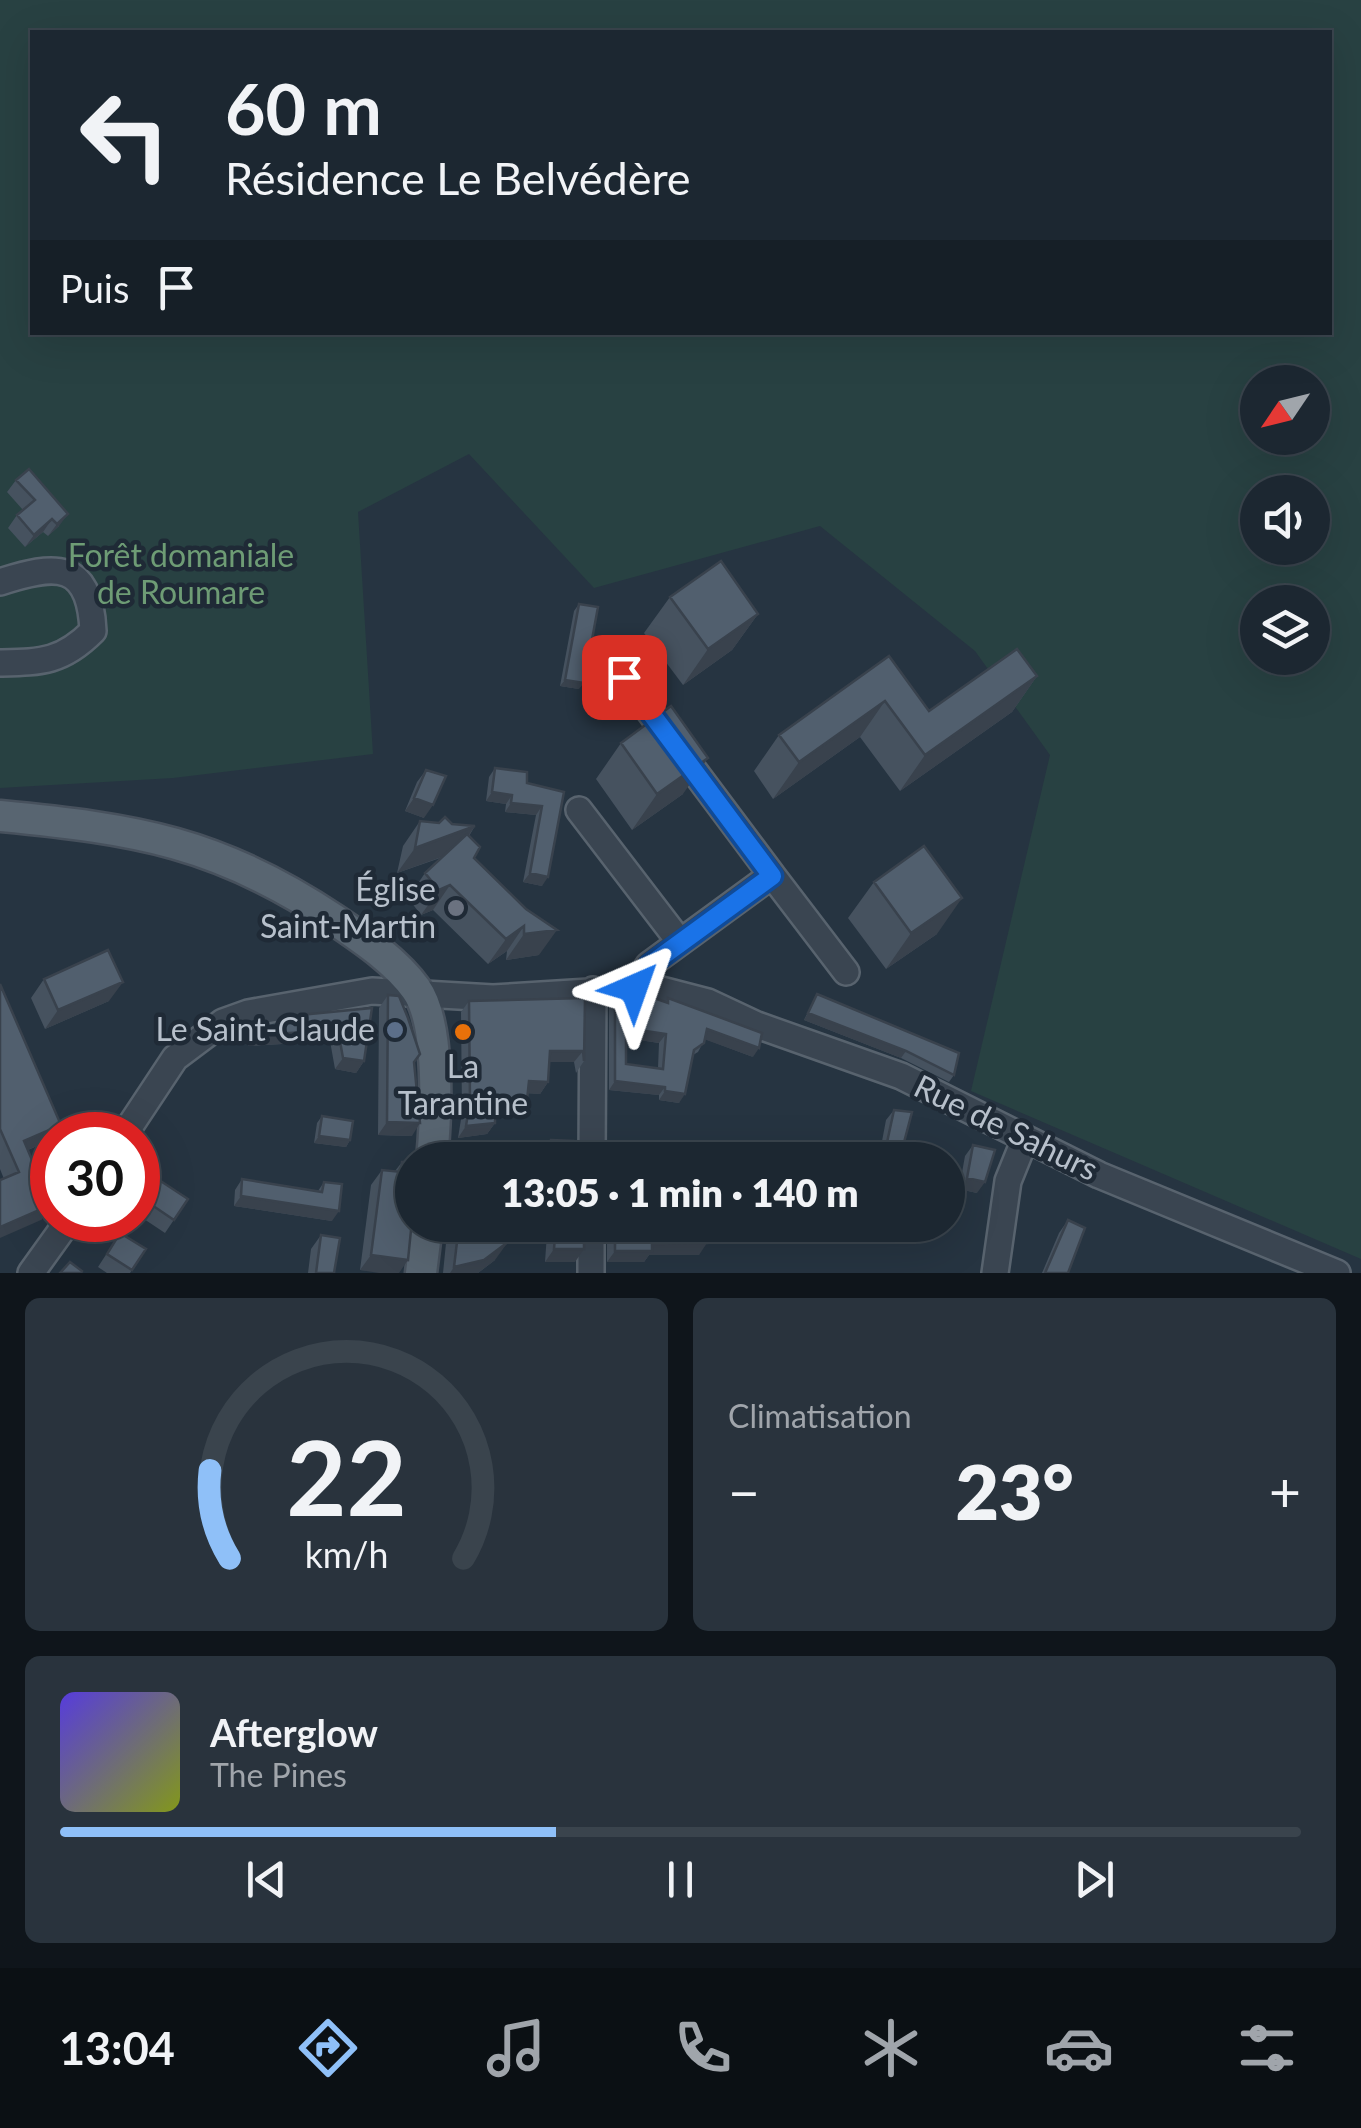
<!DOCTYPE html>
<html lang="fr">
<head>
<meta charset="utf-8">
<style>
  :root { --surface:#1c2731; --page:#29333d; --text:#f1f3f6; --muted:#a0a5ab; --line:#3a444d; --accent:#8fc0f8 }
  body { margin:0; font-family:Lato,sans-serif; background:var(--page); color:var(--text); height:100vh; display:flex; flex-direction:column; font-size:38px; white-space:nowrap }
  * { box-sizing:border-box; margin:0 }
  p { font-size:32px; color:var(--muted) }
  .icon { flex:none; width:55px; height:55px; fill:none; stroke:currentColor; stroke-width:2; stroke-linecap:round; stroke-linejoin:round }
  .map { position:relative; height:1273px; overflow:hidden }
  .panel { display:flex; flex-direction:column; gap:25px; padding:25px; background:#0f151b; flex:1 }
  .panel>* { flex:none }
  .top-card { position:absolute; left:30px; top:30px; width:1302px; height:305px; border-radius:0px; box-shadow:0 10px 40px #0002,0 0 0 2px var(--line); background:#1c2731; color:var(--text); overflow:hidden }
  .needle { width:65px; rotate:235deg }
  .controls { position:absolute; left:1240px; top:365px; display:grid; gap:20px }
  .controls a { display:grid; place-items:center; width:90px; height:90px; border-radius:50%; background:var(--surface); box-shadow:0 10px 40px #0002,0 0 0 2px var(--line); font-size:50px }
  .speed { position:absolute; left:30px; top:1112px; display:flex; gap:20px; font-size:50px; font-weight:700; text-align:center }
  .speed>* { display:grid; place-content:center; width:130px; height:130px; border-radius:50%; background:var(--surface); box-shadow:0 10px 40px #0002,0 0 0 2px var(--line); line-height:1 }
  .speed .limit { border:15px solid #d22; background:#fff; color:#111 }
  .pin { position:absolute; display:grid; place-items:center; width:85px; height:85px; color:#fff; margin:-42px; border-radius:20px; box-shadow:0 5px 15px #0006 }
  .me { position:absolute; width:110px; margin:-55px; rotate:43deg; stroke-linejoin:round; filter:drop-shadow(0 0 8px #0008) }
  .turn { display:flex; align-items:center; gap:35px; height:210px; padding:0 30px; font-size:45px }
  .turn .icon { width:130px; height:130px; stroke-width:2.5 }
  .turn b { display:block; font-size:70px; line-height:85px }
  .then { display:flex; align-items:center; height:95px; padding:0 30px; background:#0003; gap:20px; font-size:38px }
  .big { font-size:75px; font-weight:800; line-height:1.1 }
  .panel .tile { flex:1; display:flex; flex-direction:column; justify-content:center; gap:15px; min-width:0; padding:0 35px; border-radius:15px; background:var(--page) }
  .panel .dial { align-items:center; gap:0 }
  .dial svg { height:260px; overflow:visible; fill:none; stroke:var(--line); stroke-width:7; stroke-linecap:round; text-anchor:middle }
  .dial text { fill:var(--text); stroke:none }
  .song { display:flex; align-items:center; gap:30px }
  .cover { width:120px; height:120px; border-radius:15px; background:linear-gradient(135deg,hsl(250 70% 55%),hsl(70 70% 35%)) }
  .played { height:10px; border-radius:5px; background:linear-gradient(90deg,var(--accent) 40%,var(--line) 40%) }
  .keys { display:flex; justify-content:space-around; direction:ltr }
  .heat { display:flex; justify-content:space-between; align-items:center; font-size:55px; direction:ltr }
  .panel .tiles { flex:1; display:grid; gap:25px; grid-template-columns:1fr 1fr }
  .tile:last-child { grid-column:span 2 }
  .trip { position:absolute; left:395px; top:1142px; width:570px; height:100px; border-radius:50px; background:var(--surface); box-shadow:0 10px 40px #0002,0 0 0 2px var(--line); font-weight:800; line-height:100px; text-align:center }
  .dock { display:flex; height:160px; justify-content:space-around; align-items:center; background:#0b1014; color:var(--muted) }
  .dock .icon { width:70px; height:70px }
  .dock .on { color:var(--accent) }
  .dock b { font-size:45px; color:var(--text) }
  .map>svg:first-child { display:block }
  .green { fill:#284142; fill-rule:evenodd }
  .lines { fill:none; stroke-linecap:round; stroke-linejoin:round }
  .minor-casing { stroke:#58636e; stroke-width:30 }
  .major-casing { stroke:#47515d; stroke-width:35 }
  .minor { stroke:#3a4551; stroke-width:25 }
  .major { stroke:#586571; stroke-width:30 }
  .wall { fill:#46525f; fill-rule:evenodd }
  .shaded-wall { fill:#39424d }
  .building { fill:#515f6e; stroke:#39424d; stroke-width:2.5; fill-rule:evenodd }
  .route-casing { stroke:#114b97; stroke-width:25 }
  .route { stroke:#1a73e8; stroke-width:18 }
  .worship-dot { fill:#6b7280; stroke:#1f2a36; stroke-width:4 }
  .service-dot { fill:#5c6f8a; stroke:#1f2a36; stroke-width:4 }
  .food-dot { fill:#e8710a; stroke:#1f2a36; stroke-width:4 }
  .labels { text-anchor:middle; stroke-width:9; stroke-linejoin:round; paint-order:stroke }
  .park-label { font-size:32px; fill:#6e9c75; stroke:#1f2a36 }
  .poi-label { font-size:32px; fill:#b7c0cb; stroke:#1f2a36; text-anchor:end }
  .street-label { font-size:32px; fill:#b7c0cb; stroke:#1f2a36 }
</style>
</head>
<body>
<div class="map">
<svg width="1361" height="1273" viewBox="0 0 1361 1273">
  <rect width="100%" height="100%" fill="#263441"/>
  <path class="green" d="M0,0h1361v1259l-390,-168 79,-336 -75,-104 -155,-125 -226,62 -125,-134 -111,58 15,242 -200,24 -173,10zM32,32h1298v300h-1298zM1258,382h54v56h-54zM1258,492h54v56h-54zM1258,602h54v56h-54z"/>
  <g class="lines">
    <defs>
      <path id="minor" d="M0,582c55,-18 90,-22 93,49 -31,31 -51,31 -93,32
        M600,668l24,9 148,198 -123,90 -15,22
        M579,810l101,132
        M772,875l74,97
        M124,1135l51,-77 48,-36 25,-9 124,-22 121,7 161,-10 54,14 49,23 144,51 198,99 238,98
        M592,1160l1,-170
        M31,1273l38,-53
        M591,1273v-48
        M995,1273l13,-92 17,-42"/>
      <path id="major" d="M0,816c136,13 219,26 335,104 28,19 61,41 81,69 25,35 20,128 16,171
        M421,1273l6,-48"/>
    </defs>
    <use href="#minor" class="minor-casing"/>
    <use href="#major" class="major-casing"/>
    <use href="#minor" class="minor"/>
    <use href="#major" class="major"/>
  </g>
  <path class="wall" d="M16,480l43,46 -11,10 -5,-4 -18,15 -17,-19 9,-13 6,-5 -16,-18z
    M670,597l88,17 -26,36 -49,35 -39,-52z
    M579,604v85l-19,-3 14,-75z
    M889,656l40,55 108,-35 -25,36 -112,79 -40,-54 -87,62 -19,-28 25,-36z
    M621,743l62,51 -51,36 -36,-51z
    M495,768l32,15 37,9 -22,94 -19,-4 13,-67 -31,-3 1,-8 -20,-3 3,-24z
    M426,770l-2,48 -19,-7 12,-29z
    M420,821l55,5 -6,10 5,22 52,51 13,46 -33,5 1,-9 -19,13 -55,-54 -12,5 -13,-17 17,-25 18,-16 -46,16 6,-27z
    M874,882l63,52 -51,35 -38,-51z
    M44,979l65,22 -64,28 -14,-31z
    M0,984l61,141 -9,10 -1,5 -23,10 23,55 -10,15 -37,-41 -4,-10z
    M817,994l137,81 -5,7 -48,-24 -97,-38z
    M388,995l26,67 -2,74 -34,-1 1,-127z
    M585,998l-1,63 -8,12 -2,-11h-25l-1,20 -8,12 -13,-1v7l-9,12h-23v11l-8,11 -29,4 4,-25 -1,-101 8,-11z
    M615,998l51,4 2,-4 85,59 -48,-18 -7,13 -5,3 -14,48 -20,-3v-5l-50,-5v-83zM626,1038l33,5 -1,25 -32,-4z
    M372,1008l-8,53 -8,12 -21,-4 -5,-28 -82,5 8,-11z
    M894,1110l8,40 -6,10h-5l-12,-3 7,-37z
    M322,1116l28,24 -4,7 -32,-4 3,-20z
    M551,1140l21,20h-30v-7z
    M973,1145l4,48 -18,-4 6,-33z
    M402,1162l-3,111 -39,-3 11,-85 11,-15 13,1z
    M153,1176l35,23 -23,34 -27,-18v-15z
    M242,1179l76,12 6,-9 8,39 -98,-15 1,-16z
    M1068,1220v53h-26l17,-40z
    M458,1225l37,35 -17,13h-35l3,-30z
    M552,1225h32l-9,37h-30l2,-29z
    M607,1225h99l-7,30h-50l-5,7h-37z
    M120,1233l26,16 -16,24h-23l-9,-6z
    M321,1235l13,38h-26l3,-24z"/>
  <path class="shaded-wall" d="M68,514l-9,12 -11,10 9,-12z
    M52,519l-9,13 -18,15 9,-12z
    M758,614l-26,36 -49,35 25,-36z
    M1037,676l-25,36 -112,79 25,-36z
    M565,680l19,3 -5,6 -19,-3z
    M885,701l-25,36 -87,62 26,-37z
    M708,758l-25,36 -51,36 25,-36z
    M492,792l20,3 -6,9 -20,-3z
    M414,798l19,7 -9,13 -19,-7z
    M511,803l31,3 -6,9 -31,-3z
    M475,826l-17,25 -61,22 18,-25z
    M530,873l18,4 -6,9 -19,-4z
    M450,885l-17,25 -12,5 18,-25z
    M962,898l-25,36 -51,35 25,-36z
    M524,926l-17,25 -19,13 18,-25z
    M557,930l-18,25 -33,5 18,-26z
    M123,982l-14,19 -64,28 13,-19z
    M808,1013l98,38 -5,7 -97,-38z
    M626,1028l40,6 -7,9 -39,-6z
    M707,1029l52,19 -6,9 -52,-19z
    M338,1030l-8,11 -82,5 8,-11z
    M550,1051h33l-9,11h-32z
    M343,1058l21,3 -8,12 -21,-4z
    M529,1081l19,1 -8,12 -19,-1z
    M615,1081l50,6 -6,8 -50,-5z
    M665,1091l20,3 -6,9 -20,-3z
    M527,1100l-9,12 -32,1 9,-12z
    M387,1122l33,1 -8,13 -34,-1z
    M495,1123l-8,11 -29,4 8,-12z
    M61,1125l-9,10 -1,5 -38,16 11,-15z
    M319,1136l31,4 -4,7 -32,-4z
    M886,1147l16,3 -6,10 -17,-3z
    M967,1178l18,4 -8,11 -18,-4z
    M241,1196l98,15 -7,10 -98,-15z
    M51,1205l-10,15 -41,18v-11z
    M768,1225h26l-8,12 -23,-5z
    M508,1242l-13,18 -17,13h-28l4,-6z
    M707,1243l-8,12h-50l-5,7h-37l8,-11 37,-7z
    M554,1249h30l-9,13h-30z
    M371,1255l37,5 -9,13h-20l-19,-3z"/>
  <path class="building" d="M29,469l39,45 -11,10 -5,-5 -18,16 -17,-20 18,-15 -19,-20z
    M721,561l37,53 -50,35 -38,-52z
    M579,604l19,3 -14,76 -19,-3z
    M1017,649l20,27 -112,79 -40,-54 -86,61 -20,-27 110,-79 40,55z
    M671,706l37,52 -51,36 -36,-51z
    M495,768l32,4v11l37,9 -16,85 -18,-4 12,-67 -31,-3 1,-8 -20,-3z
    M426,770l20,6 -13,29 -19,-7z
    M445,817l7,7 23,2 -60,22 5,-27 19,2z
    M467,834l13,13 -6,11 52,51 31,21 -33,4v-8l-18,13 -56,-54 -11,5 -14,-17z
    M924,846l38,52 -51,35 -37,-51z
    M108,950l15,32 -65,28 -14,-31z
    M0,984l61,141 -37,16 27,64 -51,22v-47l19,-8 -19,-43z
    M817,994l142,59 -5,22 -48,-24 -98,-38z
    M388,995l11,1 9,22 12,36 -6,8 6,61 -33,-1z
    M651,997l17,6v-5l94,35 -3,15 -52,-19 -3,14 -10,7 -9,44 -20,-3v-4l-50,-6v-83zM626,1028l40,6 -3,35 -37,-5z
    M585,998l-1,63 -1,-10h-33l-2,31 -19,-1 -2,19 -32,1v22l-29,3 4,-25 -1,-100z
    M372,1008l-8,53 -21,-3 -5,-28 -82,5 44,-20z
    M894,1110l18,2 -10,38 -16,-3z
    M322,1116l31,5 -3,19 -31,-4z
    M551,1140l22,1 -1,19h-22z
    M973,1145l22,5 -10,32 -18,-4z
    M402,1162h10v58l-4,40 -37,-5 11,-85 19,2z
    M153,1176l35,23 -14,21 -34,-23z
    M242,1179l80,13 2,-10 18,2 -3,27 -98,-15z
    M948,1180l9,1 -5,32 -4,-1z
    M1068,1220l17,8 -17,45h-23z
    M459,1225h56l-7,17 -24,18 -30,7z
    M556,1225h28v24h-30z
    M615,1225h91l1,18 -55,1v7h-37z
    M120,1233l26,16 -14,21 -25,-16z
    M321,1235l19,3 -6,35h-18z
    M70,1262l12,9 -1,2h-21z"/>
  <g class="lines">
    <defs>
      <path id="route" d="M624,677l148,199 -122,89 -16,23"/>
    </defs>
    <use href="#route" class="route-casing"/>
    <use href="#route" class="route"/>
  </g>
  <circle class="worship-dot" cx="456" cy="908" r="10"/>
  <circle class="service-dot" cx="395" cy="1030" r="10"/>
  <circle class="food-dot" cx="463" cy="1032" r="10"/>
  <g class="labels">
    <g class="park-label">
      <text x="181" y="567">Forêt domaniale<tspan x="181" dy="37">de Roumare</tspan></text>
    </g>
    <g class="poi-label">
      <text x="436" y="901">Église<tspan x="436" dy="37">Saint-Martin</tspan></text>
      <text x="375" y="1041">Le Saint-Claude</text>
      <text x="463" y="1078" text-anchor="middle">La<tspan x="463" dy="37">Tarantine</tspan></text>
    </g>
    <g class="street-label">
      <text transform="translate(1006 1128) rotate(26)" y="11">Rue de Sahurs</text>
    </g>
  </g>
</svg>
<div class="controls">
<a><svg class="needle" viewBox="-14 -14 28 28"><path d="M0-13l5 13h-10z" fill="#e53935"/><path d="M0 13l5-13h-10z" fill="#a0a5ab"/></svg></a>
<a><svg class="icon" aria-label="sound" viewBox="0 0 24 24"><path d="M4 9h4l5-4v14l-5-4H4zM17 9q2 3 0 6"/></svg></a>
<a><svg class="icon" aria-label="layers" viewBox="0 0 24 24"><path d="M12 4l9 5-9 5-9-5zM3 14l9 5 9-5"/></svg></a>
</div>
<div class="speed"><div class="limit">30</div></div>
<div class="pin" style="left:624px;top:677px;background:#d93025"><svg class="icon" aria-label="arrive" viewBox="0 0 24 24"><path d="M6 21V4h12l-3 4 3 4H6"/></svg></div>
<svg class="me" style="left:634px;top:988px" viewBox="-20 -20 40 40"><path d="M0-17L14 15 0 8-14 15z" fill="#1a73e8" stroke="#fff" stroke-width="4"/></svg>
<div class="trip">13:05 · 1 min · 140 m</div>
<div class="top-card">
<div class="turn"><svg class="icon" aria-label="left" viewBox="0 0 24 24"><path d="M17 20v-9H6M10 6l-5 5 5 5"/></svg><div><b>60 m</b>Résidence Le Belvédère</div></div>
<div class="then">Puis<svg class="icon" aria-label="arrive" viewBox="0 0 24 24"><path d="M6 21V4h12l-3 4 3 4H6"/></svg></div>
</div>
</div>
<section class="panel">
<div class="tiles">
<div class="tile dial"><svg viewBox="0 0 100 80">
<path d="M14 69A42 42 0 1 1 86 69"/>
<path d="M14 69A42 42 0 0 1 8 42" stroke="#8fc0f8"/>
<text x="50" y="56" font-size="32" font-weight="700">22</text>
<text x="50" y="72" font-size="11">km/h</text>
</svg></div>
<div class="tile"><p>Climatisation</p>
<div class="heat"><a>−</a><b class="big">23°</b><a>+</a></div>
</div>
<div class="tile">
<div class="song"><i class="cover"></i><div><b>Afterglow</b><p>The Pines</p></div></div>
<div class="played"></div>
<div class="keys"><svg class="icon" aria-label="previous" viewBox="0 0 24 24"><path d="M18 5L8 12l10 7zM5 5v14"/></svg><svg class="icon" aria-label="pause" viewBox="0 0 24 24"><path d="M8 5v14M16 5v14"/></svg><svg class="icon" aria-label="next" viewBox="0 0 24 24"><path d="M6 5l10 7-10 7zM19 5v14"/></svg></div>
</div>
</div>
</section>
<nav class="dock">
<b>13:04</b>
<svg class="icon on" aria-label="directions" viewBox="0 0 24 24"><path d="M12 3l9 9-9 9-9-9zM9 14v-3h6M13 9l2 2-2 2"/></svg>
<svg class="icon" aria-label="music" viewBox="0 0 24 24"><path d="M9 18V5l10-2v13"/><circle cx="6" cy="18" r="3"/><circle cx="16" cy="16" r="3"/></svg>
<svg class="icon" aria-label="phone" viewBox="0 0 24 24"><path d="M5 4h4l2 5-3 2q2 4 5 5l2-3 5 2v4C11 20 4 13 5 4z"/></svg>
<svg class="icon" aria-label="climate" viewBox="0 0 24 24"><path d="M12 3v18M4 7l16 10M4 17L20 7"/></svg>
<svg class="icon" aria-label="car" viewBox="0 0 24 24"><path d="M5 17H2v-5l4-1 3-4h7l3 4 3 1v5h-3M9 17h6M6 11h13"/><circle cx="7" cy="17" r="2"/><circle cx="17" cy="17" r="2"/></svg>
<svg class="icon" aria-label="filters" viewBox="0 0 24 24"><path d="M4 7h16M4 17h16"/><circle cx="9" cy="7" r="2"/><circle cx="15" cy="17" r="2"/></svg>
</nav>
</body>
</html>
